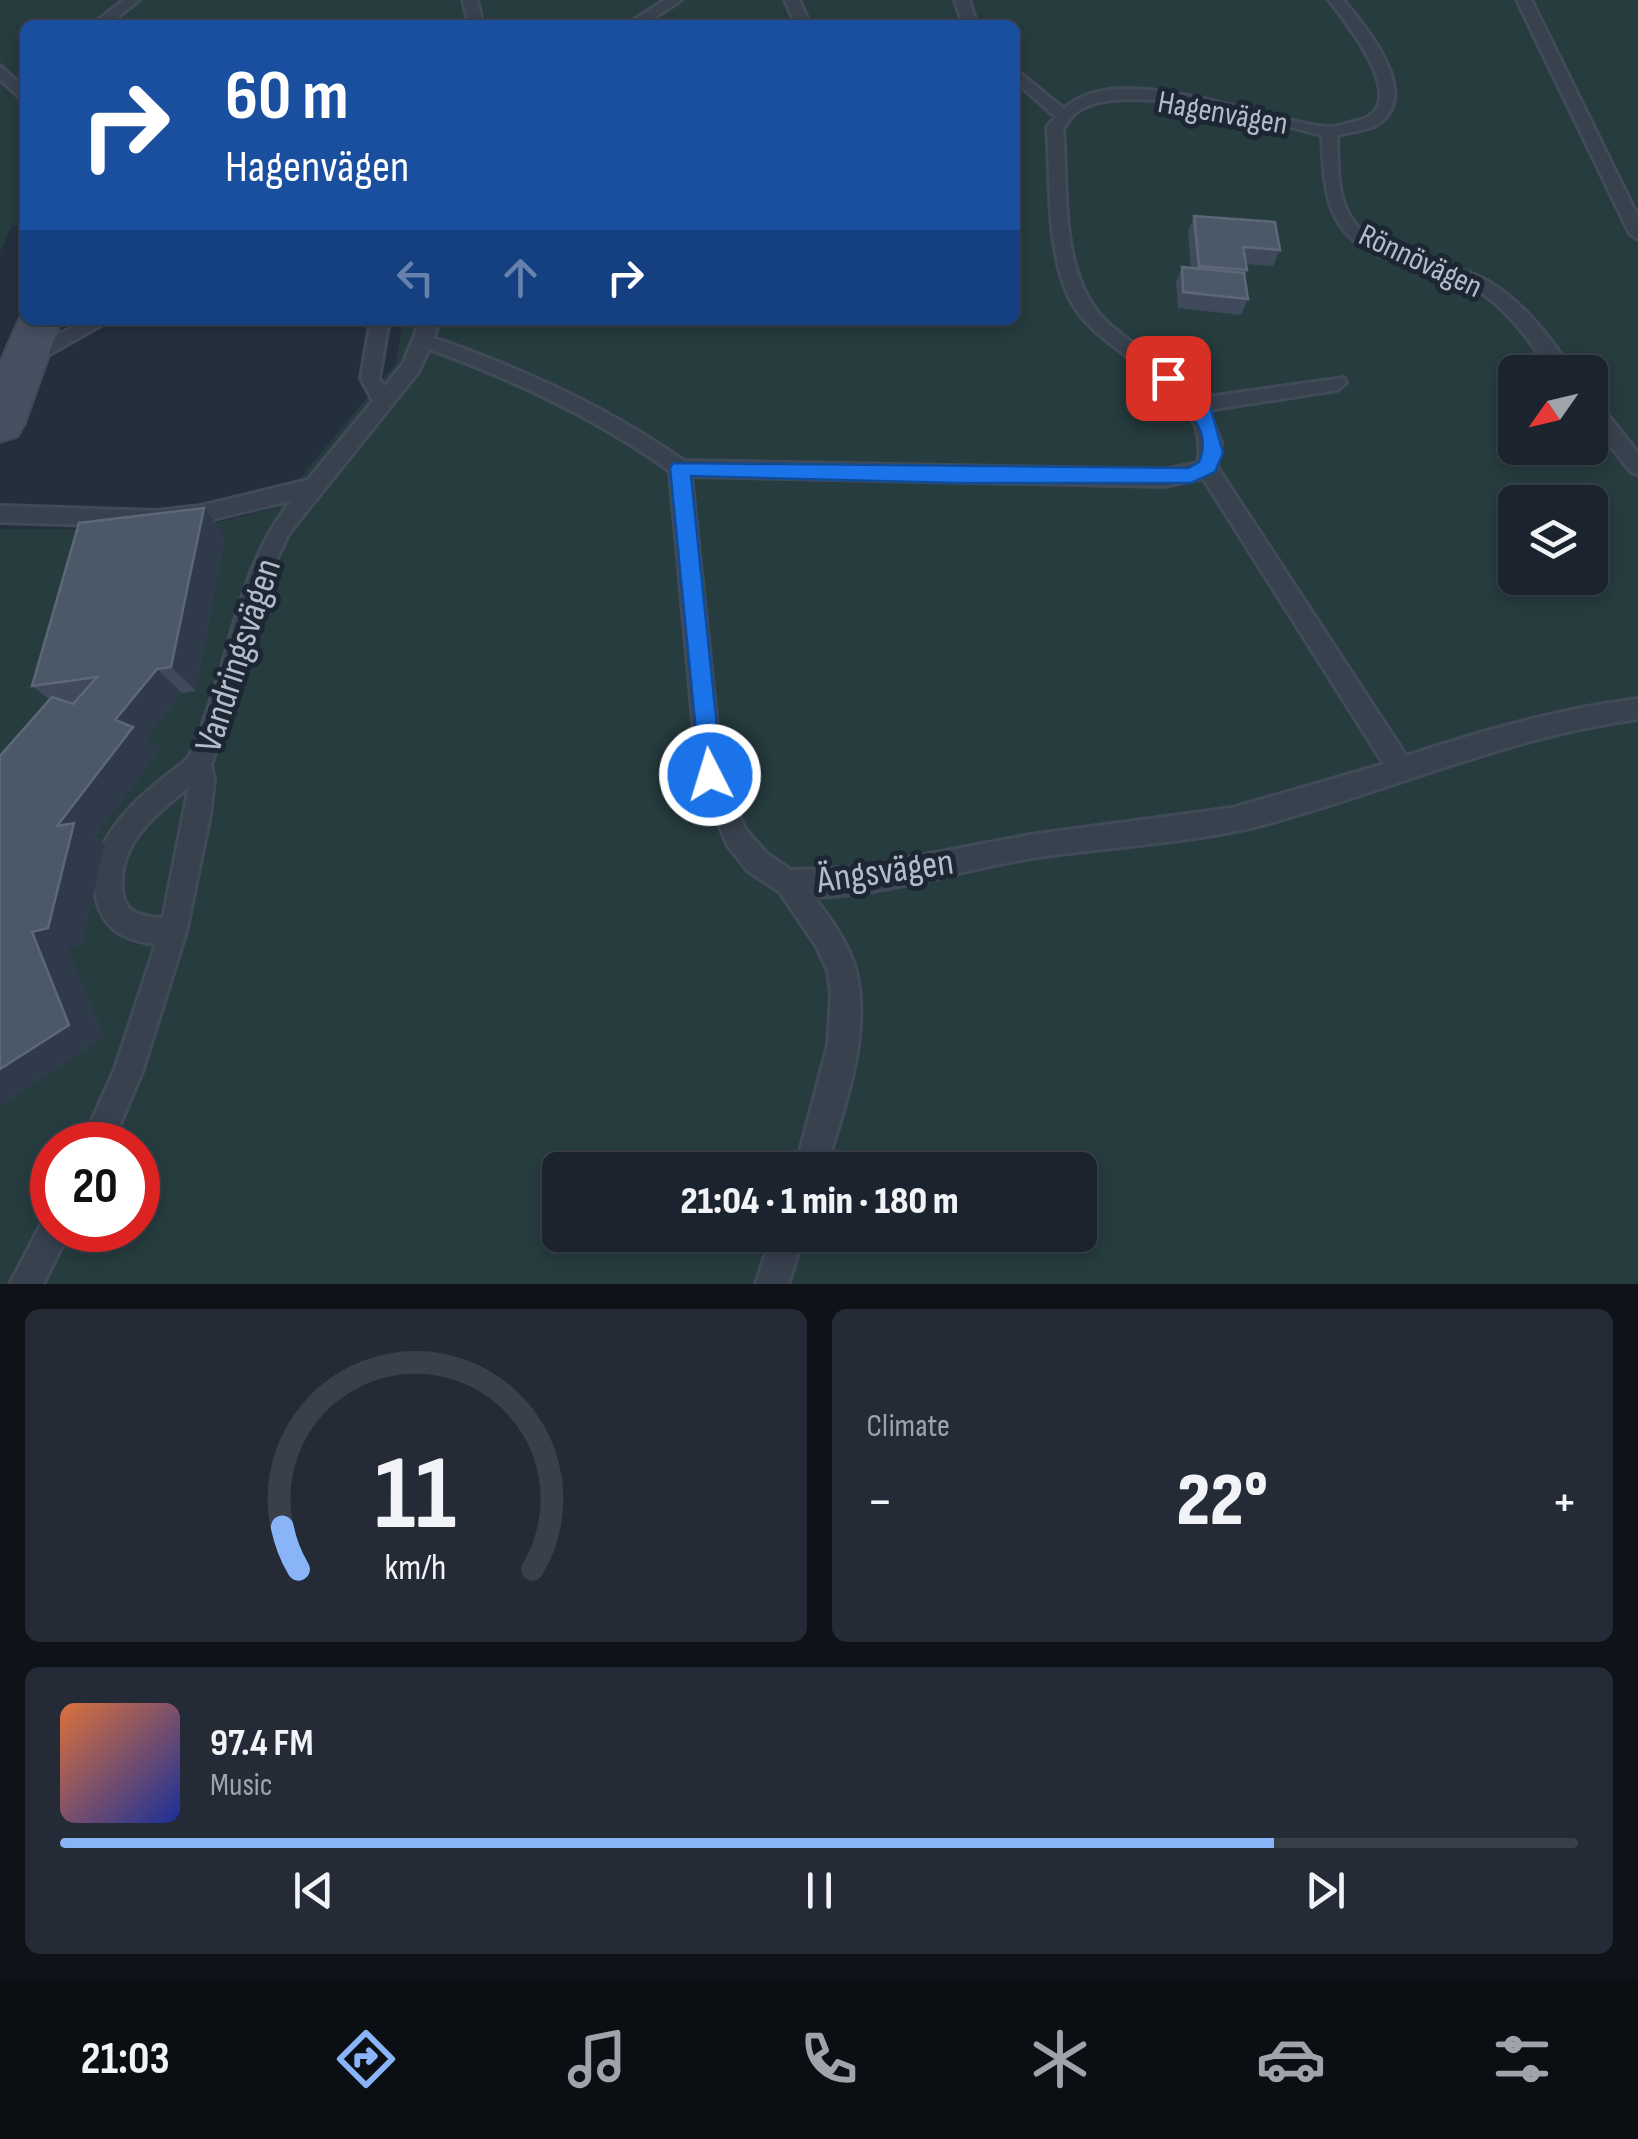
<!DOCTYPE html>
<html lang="en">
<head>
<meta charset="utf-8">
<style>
  :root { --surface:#1b232e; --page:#242b36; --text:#f1f3f6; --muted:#a0a4aa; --line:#39404a; --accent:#8ab4f8 }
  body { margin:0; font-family:"Sofia Sans Condensed",sans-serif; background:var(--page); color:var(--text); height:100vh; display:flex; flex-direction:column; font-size:38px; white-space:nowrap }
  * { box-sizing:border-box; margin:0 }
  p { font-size:32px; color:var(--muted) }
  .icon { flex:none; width:55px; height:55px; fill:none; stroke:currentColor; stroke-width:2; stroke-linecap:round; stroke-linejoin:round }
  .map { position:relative; height:1284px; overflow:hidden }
  .sheet { display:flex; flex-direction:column; gap:25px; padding:25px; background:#0f1319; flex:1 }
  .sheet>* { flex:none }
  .banner { position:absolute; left:20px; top:20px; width:1000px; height:305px; border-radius:15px; box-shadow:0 5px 15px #0003,0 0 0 2px var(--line); background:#1a4fa0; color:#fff; overflow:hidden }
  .needle { width:65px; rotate:236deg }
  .fabs { position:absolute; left:1498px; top:355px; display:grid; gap:20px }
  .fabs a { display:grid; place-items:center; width:110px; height:110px; border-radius:15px; background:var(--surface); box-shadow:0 5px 15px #0003,0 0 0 2px var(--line); font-size:50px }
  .speed { position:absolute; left:30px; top:1122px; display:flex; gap:20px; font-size:50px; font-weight:700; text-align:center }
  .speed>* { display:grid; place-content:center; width:130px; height:130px; border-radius:50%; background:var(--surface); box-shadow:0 5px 15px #0003,0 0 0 2px var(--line); line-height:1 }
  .speed .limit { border:15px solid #d22; background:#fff; color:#111 }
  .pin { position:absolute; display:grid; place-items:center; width:85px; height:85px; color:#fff; margin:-42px; border-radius:20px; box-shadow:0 5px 15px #0006 }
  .me { position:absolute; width:110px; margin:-55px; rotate:355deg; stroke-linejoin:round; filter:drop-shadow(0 0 8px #0008) }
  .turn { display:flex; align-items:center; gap:35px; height:210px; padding:0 40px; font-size:45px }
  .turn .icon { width:130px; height:130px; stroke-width:2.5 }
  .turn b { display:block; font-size:70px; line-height:85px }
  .lanes { display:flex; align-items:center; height:95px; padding:0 40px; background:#0003; justify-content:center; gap:50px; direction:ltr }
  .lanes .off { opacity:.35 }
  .big { font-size:75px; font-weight:800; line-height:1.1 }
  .sheet .tile { flex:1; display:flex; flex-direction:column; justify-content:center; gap:15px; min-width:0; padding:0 35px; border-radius:15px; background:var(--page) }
  .sheet .dial { align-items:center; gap:0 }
  .dial svg { height:260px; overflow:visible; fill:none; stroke:var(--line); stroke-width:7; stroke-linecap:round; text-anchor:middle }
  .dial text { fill:var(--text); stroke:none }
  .song { display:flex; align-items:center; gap:30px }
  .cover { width:120px; height:120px; border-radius:15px; background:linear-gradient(135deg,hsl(20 70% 55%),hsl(230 70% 35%)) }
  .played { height:10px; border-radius:5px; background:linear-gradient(90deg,var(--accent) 80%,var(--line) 80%) }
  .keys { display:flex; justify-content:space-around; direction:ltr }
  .heat { display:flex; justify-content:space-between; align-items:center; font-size:55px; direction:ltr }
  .sheet .tiles { flex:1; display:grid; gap:25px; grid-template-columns:1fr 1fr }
  .tile:last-child { grid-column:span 2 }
  .trip { position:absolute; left:542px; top:1152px; width:555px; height:100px; border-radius:15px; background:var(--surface); box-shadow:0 5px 15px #0003,0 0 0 2px var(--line); font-weight:800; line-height:100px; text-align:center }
  .tabs { display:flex; height:160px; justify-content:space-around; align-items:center; background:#0b0e12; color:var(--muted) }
  .tabs .icon { width:70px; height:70px }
  .tabs .current { color:var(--accent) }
  .tabs b { font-size:45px; color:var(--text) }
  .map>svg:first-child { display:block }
  .green { fill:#263c3f; fill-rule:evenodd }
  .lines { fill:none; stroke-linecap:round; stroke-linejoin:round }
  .lane-casing { stroke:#414a57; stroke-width:6 }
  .secondary-casing { stroke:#414a57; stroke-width:5 }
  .lane { fill:#38414e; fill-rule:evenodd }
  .secondary { fill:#465061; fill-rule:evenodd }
  .wall { fill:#3f4b5c }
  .shaded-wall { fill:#2f3b4b }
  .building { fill:#4b5868; stroke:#5c6777; stroke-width:2.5 }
  .route { fill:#1a73e8; stroke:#114b97; stroke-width:2.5 }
  .labels { text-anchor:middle; stroke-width:10; stroke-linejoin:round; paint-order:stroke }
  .far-street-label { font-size:32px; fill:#b4bcc9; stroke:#1d2633 }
  .street-label { font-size:38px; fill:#b4bcc9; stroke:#1d2633 }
</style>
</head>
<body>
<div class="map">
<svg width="1638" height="1284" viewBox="0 0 1638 1284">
  <rect width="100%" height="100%" fill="#242f3e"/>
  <path class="green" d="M0,0h1638v1284h-1638v-755l157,1 67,-9 52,-14 120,-144 7,-43h612v-295h-990v200l-13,1 -12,26zM1515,372h75v76h-75zM1515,502h75v76h-75zM52,1145h86v85h-86zM560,1170h520v65h-520z"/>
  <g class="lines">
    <defs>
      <path id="lane" d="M124,0h15l-31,25h-16z
        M463,0h14l6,25h-14z
        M665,0h16l-38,25h-17z
        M785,0h14l11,25h-14z
        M955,0h14l8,25h-14z
        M1329,0h14c22,26 81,96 33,125 -10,6 -28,7 -39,10 1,24 -1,53 10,76 25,51 98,46 142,71 32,19 65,59 83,90h-19c-23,-29 -44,-64 -78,-83 -23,-13 -48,-18 -73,-25 -74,-23 -77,-60 -80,-129 -54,-13 -196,-57 -244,-24 -5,3 -11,12 -15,17 5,62 -5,152 47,197 29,25 63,44 90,73l144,-20 2,5 -9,7 -129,20 13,33 -4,24 189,289c76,-25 152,-47 232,-57v20c-132,18 -246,71 -372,105 -77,20 -156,22 -234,34 -72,12 -144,36 -218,39 17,23 35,47 42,75 15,64 -12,137 -31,198h-30l33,-125 3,-51 -3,-23 -11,-24 -37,-55 -32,-21 -20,-25 -30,-71 -28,-304c-74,-53 -155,-91 -241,-122l-11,23 -129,161 -17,35 -29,110 -32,86 3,17 -4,34 -24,117 -44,140 -31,73h-30l34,-76 41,-125c-25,-3 -46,-10 -56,-34 -21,-53 23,-100 61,-130 9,-8 23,-15 29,-25 8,-12 12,-30 17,-43 27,-73 35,-151 85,-212l-91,22 -45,5 -156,-5v-16l156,5 45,-5 107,-26 65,-79 -12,-23 10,-58h18l-10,58 5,9 19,-23 18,-44h18l-5,18c89,31 173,69 250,123l480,9 34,-7c16,-82 -102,-103 -130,-168 -22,-51 -17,-114 -21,-168l9,-10 -41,-36v-12l49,40c54,-52 199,13 263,18 9,1 20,-4 30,-6 59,-14 -11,-99 -28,-121zM691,476l473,10 39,-8 181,286 -152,44 -202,27 -174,33 -65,2 -24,-16 -22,-25 -23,-54zM189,787l-26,131c-21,-1 -39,-4 -41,-28 -4,-48 34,-76 67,-103z
        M1517,0h14l107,217v22l-8,-5z
        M0,66l25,23v13l-25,-23z
        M87,320h23l-76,43h-14v-8z
        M1590,400l7,2 41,51v21l-7,-2 -41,-52z
        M52,1216v14h18l-27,54h-33l34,-65z
        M772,1235h32l-16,49h-32z"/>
      <path id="secondary" d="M24,310l1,10h36l-37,104 -7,12 -17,5v-77z"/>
    </defs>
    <use href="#lane" class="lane-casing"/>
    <use href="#secondary" class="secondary-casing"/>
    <use href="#lane" class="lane"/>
    <use href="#secondary" class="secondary"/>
  </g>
  <path class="wall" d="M1194,216l86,34 -7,16 -27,-2 1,6 -2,5 3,24 -7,16 -63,-7 -2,-26 6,-15 9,1 -3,-36z
    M225,535l-29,156 -14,2 -36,45 14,11 -65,88 10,6 -23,101 -15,4 37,89 -104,69v-350l50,-56 -18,-14z"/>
  <path class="shaded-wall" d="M204,508l21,27 -29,156 -25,-24z
    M157,669l25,24 -36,45 14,11 -65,88 10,6 -23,101 -15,4 37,89 -104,69v-37l57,-243 58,-106z"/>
  <path class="building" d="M1194,216l81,6 5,28 -37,-3 4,23 -48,-4z
    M1182,267l62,6 4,26 -65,-7z
    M204,508l-33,159 -14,2 -42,51 18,7 -76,99 17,-3 -26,105 -16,4 37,93 -69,44v-313l52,-59 21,7 24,-27 -65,9 47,-163z"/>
  <path class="route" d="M1168,372l42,34 13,47 -8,19 -24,11h-235l-265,-7 31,299 -4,8 -8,3 -9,-3 -31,-315 3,-5 515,5 11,-6c16,-37 -22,-59 -40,-84z"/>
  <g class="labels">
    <g class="far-street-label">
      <text transform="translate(1223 112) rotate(10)" y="11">Hagenvägen</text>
      <text transform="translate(1421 260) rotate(25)" y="11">Rönnövägen</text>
    </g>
    <g class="street-label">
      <text transform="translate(237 655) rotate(-72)" y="13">Vandringsvägen</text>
      <text transform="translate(885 870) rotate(-8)" y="13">Ängsvägen</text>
    </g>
  </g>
</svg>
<div class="fabs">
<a><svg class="needle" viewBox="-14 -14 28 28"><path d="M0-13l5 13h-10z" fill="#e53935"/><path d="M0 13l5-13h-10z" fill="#a0a4aa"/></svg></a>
<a><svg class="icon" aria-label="layers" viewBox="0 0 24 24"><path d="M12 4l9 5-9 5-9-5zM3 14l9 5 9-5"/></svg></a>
</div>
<div class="speed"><div class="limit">20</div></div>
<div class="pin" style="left:1168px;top:378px;background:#d93025"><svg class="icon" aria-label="arrive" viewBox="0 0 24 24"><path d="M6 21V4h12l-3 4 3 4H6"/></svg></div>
<svg class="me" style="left:710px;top:775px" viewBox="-20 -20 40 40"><circle r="17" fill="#1a73e8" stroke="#fff" stroke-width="3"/><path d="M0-11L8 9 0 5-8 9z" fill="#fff"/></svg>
<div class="trip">21:04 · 1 min · 180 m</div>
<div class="banner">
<div class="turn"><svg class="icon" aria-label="right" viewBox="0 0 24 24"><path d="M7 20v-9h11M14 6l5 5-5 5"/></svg><div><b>60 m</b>Hagenvägen</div></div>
<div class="lanes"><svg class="icon off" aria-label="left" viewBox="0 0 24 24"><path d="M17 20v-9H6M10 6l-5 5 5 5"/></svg><svg class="icon off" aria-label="ahead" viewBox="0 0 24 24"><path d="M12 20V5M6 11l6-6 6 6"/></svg><svg class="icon" aria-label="right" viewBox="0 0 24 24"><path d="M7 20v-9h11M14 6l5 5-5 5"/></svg></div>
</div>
</div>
<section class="sheet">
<div class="tiles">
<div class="tile dial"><svg viewBox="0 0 100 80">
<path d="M14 69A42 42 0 1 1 86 69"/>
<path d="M14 69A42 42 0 0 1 9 56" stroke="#8ab4f8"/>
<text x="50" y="56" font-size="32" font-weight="700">11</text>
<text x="50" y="72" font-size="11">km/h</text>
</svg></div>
<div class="tile"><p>Climate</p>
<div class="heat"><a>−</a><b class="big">22°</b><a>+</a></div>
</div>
<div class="tile">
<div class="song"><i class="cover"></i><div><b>97.4 FM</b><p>Music</p></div></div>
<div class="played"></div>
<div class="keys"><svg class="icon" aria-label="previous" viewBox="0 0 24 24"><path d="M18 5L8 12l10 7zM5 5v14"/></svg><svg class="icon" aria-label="pause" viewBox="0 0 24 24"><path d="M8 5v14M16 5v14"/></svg><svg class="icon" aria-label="next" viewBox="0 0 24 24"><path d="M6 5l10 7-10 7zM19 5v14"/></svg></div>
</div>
</div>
</section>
<nav class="tabs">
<b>21:03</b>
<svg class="icon current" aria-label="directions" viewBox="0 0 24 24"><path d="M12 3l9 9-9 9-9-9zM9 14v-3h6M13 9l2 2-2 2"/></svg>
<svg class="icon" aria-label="music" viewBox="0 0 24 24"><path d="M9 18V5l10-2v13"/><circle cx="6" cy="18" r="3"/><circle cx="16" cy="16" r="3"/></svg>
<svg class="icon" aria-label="phone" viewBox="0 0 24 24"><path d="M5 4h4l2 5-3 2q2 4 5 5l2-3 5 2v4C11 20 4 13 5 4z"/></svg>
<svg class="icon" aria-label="climate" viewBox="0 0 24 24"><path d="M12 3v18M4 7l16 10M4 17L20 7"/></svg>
<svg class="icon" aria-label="car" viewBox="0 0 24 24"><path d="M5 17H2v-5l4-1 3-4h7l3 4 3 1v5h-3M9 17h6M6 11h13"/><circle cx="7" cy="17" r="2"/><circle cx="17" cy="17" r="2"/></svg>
<svg class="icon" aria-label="filters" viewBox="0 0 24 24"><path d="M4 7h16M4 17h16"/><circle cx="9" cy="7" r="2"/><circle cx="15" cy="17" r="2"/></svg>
</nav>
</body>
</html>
